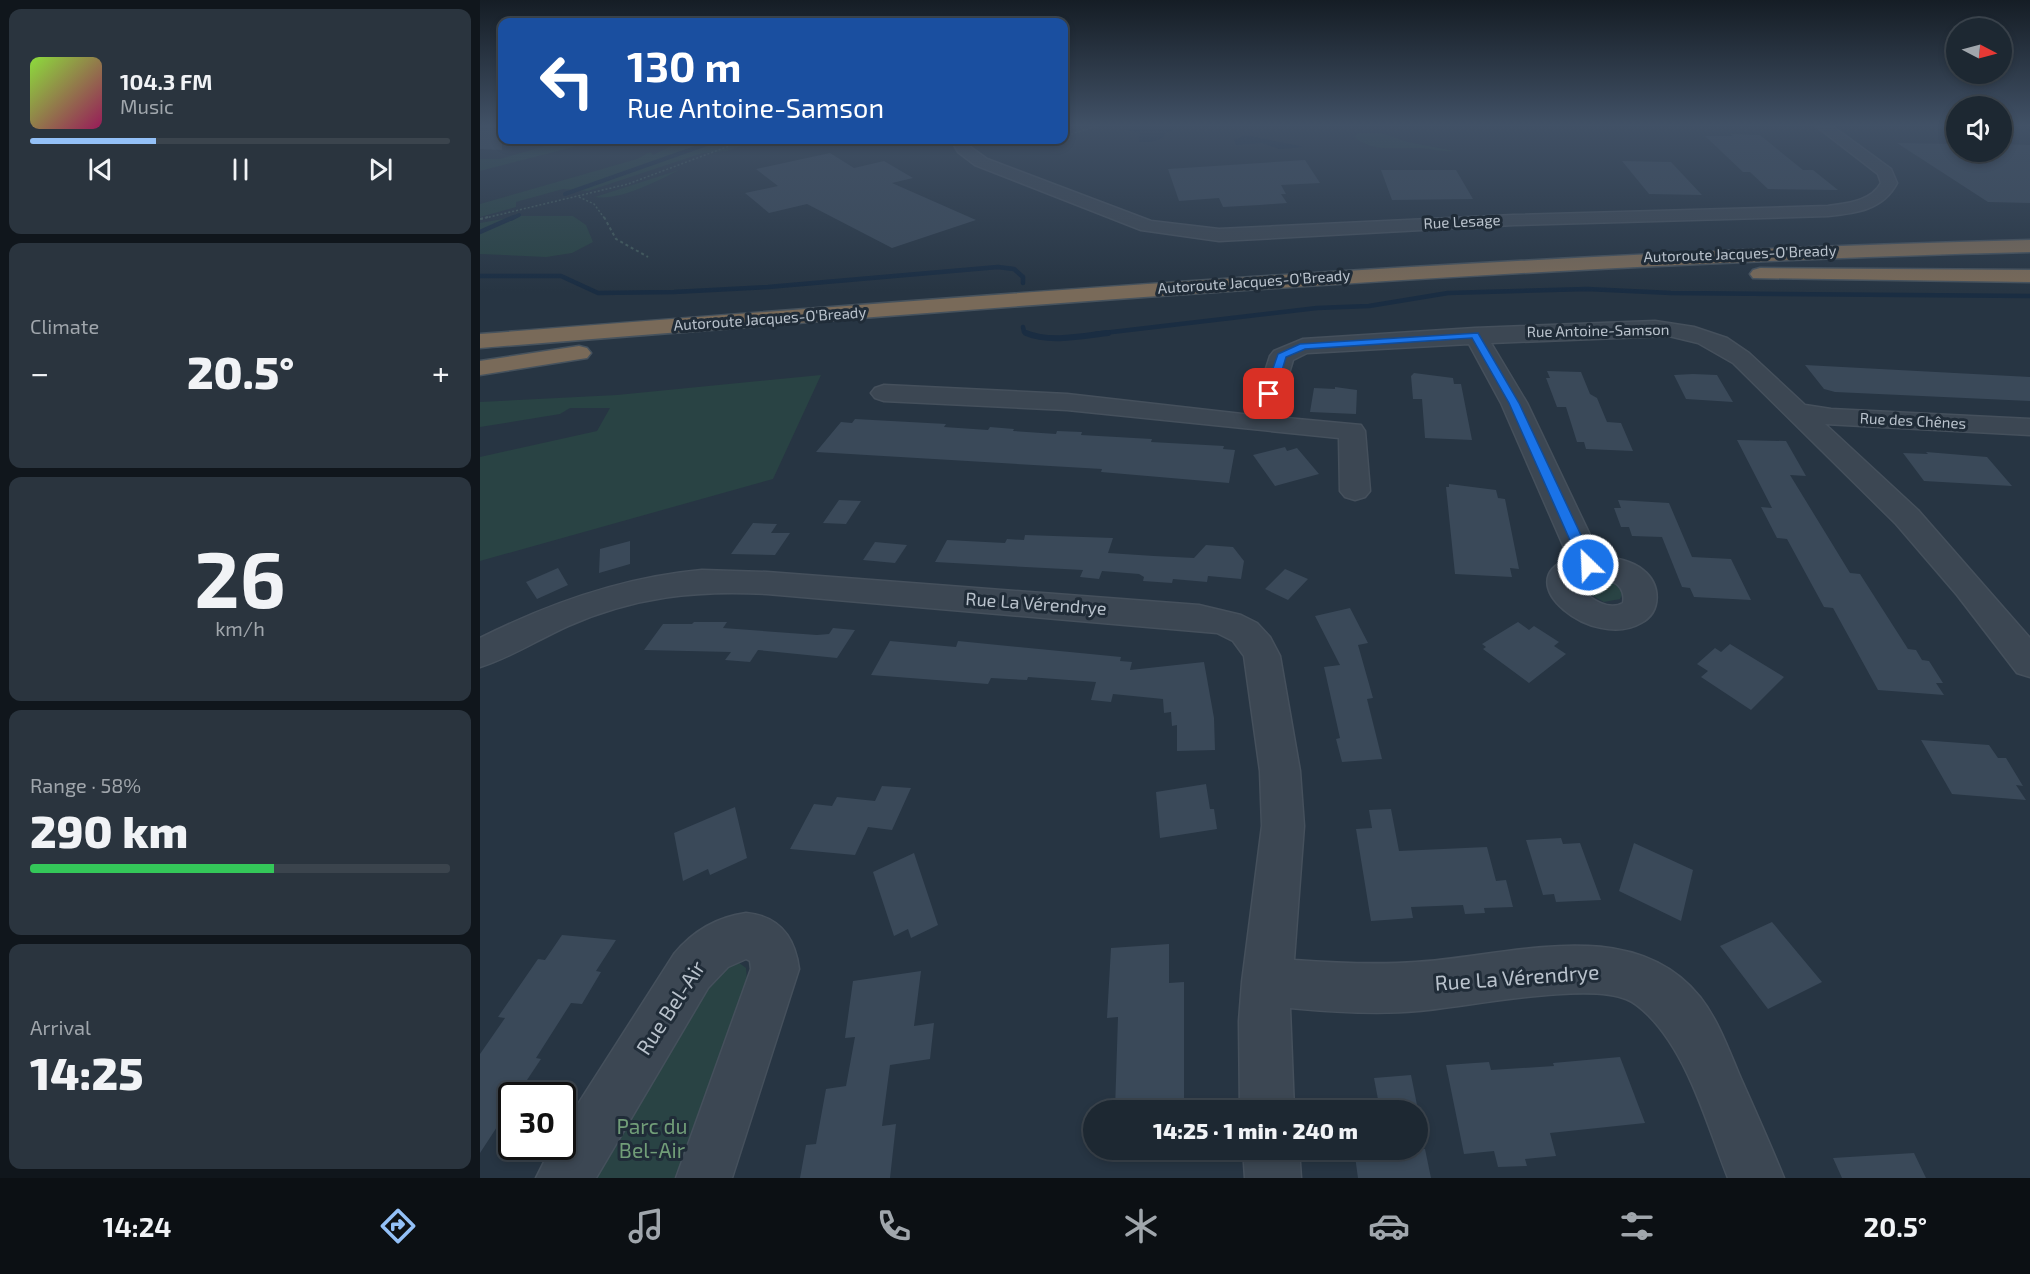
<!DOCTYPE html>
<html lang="en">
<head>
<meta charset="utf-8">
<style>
  :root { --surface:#1d2832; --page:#2a343e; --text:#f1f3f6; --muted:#a0a6ac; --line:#3b444d; --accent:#93c0f7 }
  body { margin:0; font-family:"Exo 2",sans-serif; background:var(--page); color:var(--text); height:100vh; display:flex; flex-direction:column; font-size:22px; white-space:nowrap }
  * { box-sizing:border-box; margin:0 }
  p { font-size:20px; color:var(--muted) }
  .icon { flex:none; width:33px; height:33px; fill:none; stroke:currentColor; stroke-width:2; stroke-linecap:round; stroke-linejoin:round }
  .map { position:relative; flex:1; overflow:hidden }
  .details { display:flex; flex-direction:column; gap:9px; padding:9px; background:#10161c; width:480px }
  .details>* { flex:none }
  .top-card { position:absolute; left:18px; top:18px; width:570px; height:126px; border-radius:12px; box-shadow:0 3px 9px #0003,0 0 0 2px var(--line); background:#1a4fa0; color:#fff; overflow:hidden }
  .needle { width:39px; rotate:96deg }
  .fabs { position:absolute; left:1466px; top:18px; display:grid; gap:12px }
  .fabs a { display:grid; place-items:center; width:66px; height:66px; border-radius:50%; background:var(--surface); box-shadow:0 3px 9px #0003,0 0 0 2px var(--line); font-size:30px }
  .speed { position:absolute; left:18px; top:1082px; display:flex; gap:12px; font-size:30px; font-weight:700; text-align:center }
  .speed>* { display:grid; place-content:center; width:78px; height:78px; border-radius:50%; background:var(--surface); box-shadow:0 3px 9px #0003,0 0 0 2px var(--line); line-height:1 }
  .speed .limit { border:3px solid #111; border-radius:9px; background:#fff; color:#111 }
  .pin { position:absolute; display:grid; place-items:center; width:51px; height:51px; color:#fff; margin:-26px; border-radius:12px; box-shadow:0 3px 9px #0006 }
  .me { position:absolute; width:66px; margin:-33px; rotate:336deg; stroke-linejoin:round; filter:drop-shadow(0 0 4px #0008) }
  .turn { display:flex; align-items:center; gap:21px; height:126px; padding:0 30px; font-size:27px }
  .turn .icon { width:78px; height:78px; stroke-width:2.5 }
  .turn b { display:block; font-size:42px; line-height:51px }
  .big { font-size:45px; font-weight:800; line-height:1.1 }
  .details .widget { flex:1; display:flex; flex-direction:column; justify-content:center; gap:9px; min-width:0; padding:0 21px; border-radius:12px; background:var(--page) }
  .details .dial { align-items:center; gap:0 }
  .dial b { font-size:78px; line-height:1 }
  .song { display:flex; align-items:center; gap:18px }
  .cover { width:72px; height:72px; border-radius:9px; background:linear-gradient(135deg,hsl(90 70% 55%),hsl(330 70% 35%)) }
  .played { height:6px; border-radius:3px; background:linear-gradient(90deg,var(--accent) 30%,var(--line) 30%) }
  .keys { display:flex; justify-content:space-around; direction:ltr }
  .heat { display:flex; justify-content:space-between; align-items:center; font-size:33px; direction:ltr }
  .charge { height:9px; border-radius:4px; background:linear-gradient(90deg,#34c759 58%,var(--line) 0) }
  .trip { position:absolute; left:603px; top:1100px; width:345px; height:60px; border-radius:30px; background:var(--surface); box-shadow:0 3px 9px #0003,0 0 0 2px var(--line); font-weight:800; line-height:60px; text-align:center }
  .menu { display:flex; height:96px; justify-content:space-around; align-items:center; background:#0c1014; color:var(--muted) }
  .menu .icon { width:42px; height:42px }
  .menu .on { color:var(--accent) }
  .menu b { font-size:27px; color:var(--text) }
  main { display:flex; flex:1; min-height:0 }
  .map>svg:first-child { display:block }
  .green { fill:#294344 }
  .water { fill:#1a2d42 }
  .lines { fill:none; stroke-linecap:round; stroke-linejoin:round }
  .stream-far2 { stroke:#1a2d42; stroke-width:4 }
  .stream-far1 { stroke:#1a2d42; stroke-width:4.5 }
  .stream { stroke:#1a2d42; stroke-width:6 }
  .building { fill:#3a4959 }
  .minor-casing { stroke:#45505c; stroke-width:3 }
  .highway-casing { stroke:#46525d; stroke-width:3 }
  .path-far1 { stroke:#435b5c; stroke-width:1.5; stroke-dasharray:2 2; stroke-linecap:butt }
  .path { stroke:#435b5c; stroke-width:2; stroke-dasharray:3 3; stroke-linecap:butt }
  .minor { fill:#3c4753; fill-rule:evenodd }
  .highway { fill:#796a59; fill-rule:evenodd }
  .route { fill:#1a73e8; stroke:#114b97; stroke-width:1.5 }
  .labels { text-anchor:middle; stroke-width:6; stroke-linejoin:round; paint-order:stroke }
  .far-street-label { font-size:15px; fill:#b9c2cc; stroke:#202c38 }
  .street-label { font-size:18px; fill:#b9c2cc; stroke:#202c38 }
  .near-street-label { font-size:21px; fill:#b9c2cc; stroke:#202c38 }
  .near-park-label { font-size:21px; fill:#719d78; stroke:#202c38 }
</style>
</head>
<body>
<main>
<section class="details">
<div class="widget">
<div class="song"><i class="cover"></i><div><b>104.3 FM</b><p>Music</p></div></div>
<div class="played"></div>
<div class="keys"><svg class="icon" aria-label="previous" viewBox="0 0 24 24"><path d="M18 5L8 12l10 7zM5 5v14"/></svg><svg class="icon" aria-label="pause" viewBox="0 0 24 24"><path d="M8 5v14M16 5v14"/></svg><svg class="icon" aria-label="next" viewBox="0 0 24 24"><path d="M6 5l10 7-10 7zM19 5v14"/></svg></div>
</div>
<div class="widget"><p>Climate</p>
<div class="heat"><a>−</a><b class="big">20.5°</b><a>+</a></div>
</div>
<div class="widget dial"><b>26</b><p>km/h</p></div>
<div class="widget"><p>Range · 58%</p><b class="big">290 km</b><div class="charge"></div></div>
<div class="widget"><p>Arrival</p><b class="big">14:25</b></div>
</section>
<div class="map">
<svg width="1550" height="1178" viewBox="0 0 1550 1178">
  <rect width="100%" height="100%" fill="#273543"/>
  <path class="green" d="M877,133h24l27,9 46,9c-12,1 -22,-2 -34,-3 -23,-1 -44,5 -65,-10z
    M84,140h37l-121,31v-12h20z
    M203,140h76l-32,11 -24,2 -115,38 -25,-2 -47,13v5l-36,10v-13l157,-45 13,-7 3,3z
    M199,170c-21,11 -60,31 -84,27z
    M40,216h53l13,9 7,17 -21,11 -26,4 -66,-3v-31z
    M341,375l-48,104 -293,82v-104l117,-26 13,-23h-40l-10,6 -80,13v-25l137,-7z
    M1115,578c11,-1 23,3 28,14l-3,7 -16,3 -16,-9 -2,-8z
    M258,962l8,6 1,12 -71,198h-89l124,-205z"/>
  <path class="water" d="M695,126l-3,2 1,3 -8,2 -2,5 -12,4h-12l1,-8 -14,-5 8,-2z
    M765,135l59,12 -25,2 -17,-6 -26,2 -2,-5z"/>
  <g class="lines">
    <path class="stream-far2" d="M85,194l153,-54
      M31,219l8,-4"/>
    <path class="stream-far1" d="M0,232l34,-15
      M0,276h81l37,17 76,-1 94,-5 230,-20 16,2 9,8v6
      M543,327l1,5 5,2
      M615,334l222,-26 52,-2 79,-13 139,-4 84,4 359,3"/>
    <path class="stream" d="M546,333c23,10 57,3 82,0"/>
  </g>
  <path class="building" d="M0,126h22v24l-22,-1z
    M1250,134l30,1 43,35h10l25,20 -70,-1 -18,-17h-7l-38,-36h28z
    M1417,143l59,1v8h45v-8l29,1v58l-42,-1z
    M350,153l24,15 30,-7 29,17 -21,5 84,37 -84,28 -85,-44 -38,9 -24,-20 33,-7 -22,-17z
    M825,160l15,23 -39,2 5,9h-5l6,9 -27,2 -37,2 -4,-9 -40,3 -11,-32z
    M1142,161l49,1 31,33 -53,-1z
    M901,170h75l17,29 -81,1z
    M1325,365l225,12v24l-195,-9 -11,-3z
    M1067,371l34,1 9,22 7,4 10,24 14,1 12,28 -47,-2 -2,-7h-7l-11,-35h-9l-11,-29h4z
    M934,373l39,5 1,6h7l11,56 -47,-2 -3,-39h-9l-2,-23z
    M1213,374l24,1 16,27 -47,-3 -12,-24z
    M855,387l22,3 -1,24 -46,-2 4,-24 21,1z
    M375,419l91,5 -2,3 44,3 2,-3 24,2 -1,2 43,3 1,-3 25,1 -1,3 71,4 -1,3 73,4 -1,3 12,1 -6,33 -128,-11 1,-3 -286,-17 25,-30 11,1z
    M1257,440l49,1 20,35 -16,-1 60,98 10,1 48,75 8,1 6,10 7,1 14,22h-7l8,12 -66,-5 -45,-82 -9,-1 -37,-68 -10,-1 -16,-31 11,1z
    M805,447l2,4 10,-3 22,26 -44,12 -22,-31z
    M1446,452l61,5 25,29 -88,-5 -21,-28 25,1z
    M969,484l47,6 2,8 7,1 14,70 -9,-1 2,9 -57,-3 -9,-87h3z
    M359,500l22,1 -15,23 -23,-1z
    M1138,500l51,3 23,54 39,2 20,41 -57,-3 -4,-9 -8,-1 -20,-50 -30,-1 -3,-9h-8l-7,-19h7z
    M273,523l24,1 -6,9h19l-15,22 -44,-1z
    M545,535l88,3 -5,15 46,3 40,2 12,-13 27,2 11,14 -3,18 -33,-3 -1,6 -34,-3 -1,4 -29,-2 1,-4 -5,-3 -37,-3 -3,8 -19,-2 3,-7 -148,-8 12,-22 58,3 2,-4 17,1z
    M150,541v23l-31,9 1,-24z
    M395,542l32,3 -12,18 -32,-3z
    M78,568l10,17 -31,14 -11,-17z
    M805,569l23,10 -20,21 -23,-11z
    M870,608l18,35 -10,2 15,53 -6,1 15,60 -40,3 -6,-23 4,-1 -16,-71 16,-2 -25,-49z
    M214,622h33l-4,6 94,7 12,-1 4,-6 22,2 -18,28 -79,-8 -8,12 -25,-2 6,-8 -87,-2 19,-26h29z
    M1038,622l11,8 5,-4 25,16 -5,4 12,8 -37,29 -46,-34 3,-2 -4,-3z
    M410,641l66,6 2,-6 163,16 -1,4 12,1 -2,8 74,-8 10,56 1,32 -38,1v-26l-5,1 -1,-14 -7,1 -1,-14 -50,-5 -2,8 -20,-2 5,-18 -68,-5 -1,3 -36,-2 -3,6 -117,-9z
    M1250,644l54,33 -33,33 -50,-33 7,-6 -11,-7 18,-16 6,4z
    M1441,740l68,5 9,13h8l17,28 -7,-1 10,15 -74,-6z
    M726,784l4,25h4l3,20 -57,9 -4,-46z
    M402,786l29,2 -19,42 -24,-3 -13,28 -65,-6 24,-45 18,2 5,-9 38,4z
    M255,807l12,51 -37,17 -2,-6 -25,12 -9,-48z
    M911,809l8,42 88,-4 9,34 10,-1 7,27 -29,1 1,5 -20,1 -2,-9 -52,2 2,11 -42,3 -15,-92 16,-1 -3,-18z
    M1081,838l2,6 17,-1 21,57 -45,2 -2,-8 -11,1 -17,-55z
    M1154,843l59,27 -12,51 -62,-30z
    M434,853l24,72 -27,13 -3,-9 -14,7 -21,-64z
    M1292,922l50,60 -54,27 -48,-63z
    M82,935l54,5 -20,31 5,1 -19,32 -11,-1 -35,55 5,1 -24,36h-5v9l-32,49v-99l25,-36 -7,-1 40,-58 7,1z
    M689,944v39l15,-1v128h-69l3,-93 -11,1 4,-70z
    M441,971l-7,55 20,-3 -4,36 -40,6 -8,61 14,-2 -6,54h-90l6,-33 10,-1 10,-55 20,-3 9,-49 -10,1 8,-57z
    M1140,1057l25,66 -95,10 6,23 -31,3 2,7 -29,1 -4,-16 -30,3 -18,-89 43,-3 2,8 63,-4 -1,-3z
    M931,1075l7,35h-38l-6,-32z
    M874,1149h71l6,29h-73z
    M1434,1153l12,25h-84l-9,-20z"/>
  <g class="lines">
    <defs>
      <path id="minor" d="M1336,126h16l59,43 6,14c-14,27 -41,30 -69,33l-314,9 -295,16 -78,-11 -166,-65 -17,-13 -7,-12h14l4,6 18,13 164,62 68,8 295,-14 314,-9c19,-3 42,-4 53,-23l-3,-9z
        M1175,321l39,6 33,11 22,15 56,52 26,4 199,10v16l-205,-11 93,86 112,128v39l-13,-4 -60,-78 -61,-71 -163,-161 -35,-20 -29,-7 -178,7 36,60 73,153c14,2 31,4 43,14 18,14 19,42 -2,53 -48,28 -134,-42 -72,-64l-68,-156 -32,-59 -162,9 -14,7 -17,57 85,8 4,6 5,60 -5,6 -10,3 -10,-3 -5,-6 -1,-53 -272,-28 -183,-9 -9,-3 -4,-5 4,-5 9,-3 183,9 184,21 19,-59 4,-5 29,-12 172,-11zM1108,576c17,2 39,5 35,27 -14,8 -31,-3 -42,-14l-1,-7z
        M222,570l65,2 432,33 42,10 16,8 13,14 10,19 20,115 4,55 -10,134c41,3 82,5 122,2 91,-5 216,-50 284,35 18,23 28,51 39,77 15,34 31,69 45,104h-56c-21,-53 -39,-122 -80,-163 -5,-5 -14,-13 -22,-16 -40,-17 -160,8 -208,12 -43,4 -86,1 -128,-3l4,102h-54l-1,-89 3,-39 20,-156 -2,-55 -16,-115 -11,-15 -16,-8 -450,-39c-72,-4 -132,3 -199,32 -29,13 -58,32 -88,41v-29c70,-35 143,-61 222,-68z
        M266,913c33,3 49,24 53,56l-67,209h-56l75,-209 -1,-8 -4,-2 -18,8 -20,21 -112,190h-60l16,-32h10v-17l112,-175c18,-22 43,-37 72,-41z
        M763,1149h56l2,29h-56z"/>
      <path id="highway" d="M1550,240v12c-518,13 -1034,55 -1550,96v-14c516,-40 1032,-81 1550,-94z
        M1280,268l270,2v12l-277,-4 -3,-4 3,-4z
        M99,346l8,2 4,5 -4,5 -107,17v-14z"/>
    </defs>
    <use href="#minor" class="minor-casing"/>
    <use href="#highway" class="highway-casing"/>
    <path class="path-far1" d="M591,134l27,-8
      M99,197l15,7 11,15
      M1,219l147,-35 117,-44"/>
    <path class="path" d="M124,217l12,22 32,18
      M0,219l8,-2"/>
    <use href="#minor" class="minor"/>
    <use href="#highway" class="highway"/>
  </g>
  <linearGradient id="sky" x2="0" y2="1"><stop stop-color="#151d25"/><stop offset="0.43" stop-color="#415166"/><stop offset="1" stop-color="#415166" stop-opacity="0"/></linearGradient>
  <rect width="1550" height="291" fill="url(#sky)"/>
  <path class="route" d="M998,333l41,70 76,162 -2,3 -5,1 -7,-4 -72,-162 -37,-65 -167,11 -19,8 -11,37 -6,3 -5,-3 14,-40 22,-10z"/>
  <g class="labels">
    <g class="far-street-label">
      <text transform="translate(982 222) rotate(-3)" y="5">Rue Lesage</text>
      <text transform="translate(1260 254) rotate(-2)" y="5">Autoroute Jacques-O'Bready</text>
      <text transform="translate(774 282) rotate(-4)" y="5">Autoroute Jacques-O'Bready</text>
      <text transform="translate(290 319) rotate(-4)" y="5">Autoroute Jacques-O'Bready</text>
      <text transform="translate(1118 331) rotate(-1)" y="5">Rue Antoine-Samson</text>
      <text transform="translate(1433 421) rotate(3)" y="5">Rue des Chênes</text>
    </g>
    <g class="street-label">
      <text transform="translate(556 604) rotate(4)" y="6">Rue La Vérendrye</text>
    </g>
    <g class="near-street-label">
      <text transform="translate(1037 978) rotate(-4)" y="7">Rue La Vérendrye</text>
      <text transform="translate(191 1008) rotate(-57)" y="7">Rue Bel-Air</text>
    </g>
    <g class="near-park-label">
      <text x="172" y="1134">Parc du<tspan x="172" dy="24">Bel-Air</tspan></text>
    </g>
  </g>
</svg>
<div class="fabs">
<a><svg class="needle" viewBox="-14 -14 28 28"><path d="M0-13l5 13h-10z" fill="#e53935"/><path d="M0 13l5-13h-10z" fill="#a0a6ac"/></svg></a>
<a><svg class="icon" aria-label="sound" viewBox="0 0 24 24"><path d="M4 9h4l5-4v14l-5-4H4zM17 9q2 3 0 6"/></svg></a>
</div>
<div class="speed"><div class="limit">30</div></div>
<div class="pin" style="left:789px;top:394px;background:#d93025"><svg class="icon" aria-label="arrive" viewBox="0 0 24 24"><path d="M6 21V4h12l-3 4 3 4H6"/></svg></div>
<svg class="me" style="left:1108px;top:565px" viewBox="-20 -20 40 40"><circle r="17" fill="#1a73e8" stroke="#fff" stroke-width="3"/><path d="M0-11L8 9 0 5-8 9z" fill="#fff"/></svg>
<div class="trip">14:25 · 1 min · 240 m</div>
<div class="top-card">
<div class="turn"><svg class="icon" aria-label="left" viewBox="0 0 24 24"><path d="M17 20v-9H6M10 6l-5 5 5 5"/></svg><div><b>130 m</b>Rue Antoine-Samson</div></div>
</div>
</div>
</main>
<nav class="menu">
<b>14:24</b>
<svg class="icon on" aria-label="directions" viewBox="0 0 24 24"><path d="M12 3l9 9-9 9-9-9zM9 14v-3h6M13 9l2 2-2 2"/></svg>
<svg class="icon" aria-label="music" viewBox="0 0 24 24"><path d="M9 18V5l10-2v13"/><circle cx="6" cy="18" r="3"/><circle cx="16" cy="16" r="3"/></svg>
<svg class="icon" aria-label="phone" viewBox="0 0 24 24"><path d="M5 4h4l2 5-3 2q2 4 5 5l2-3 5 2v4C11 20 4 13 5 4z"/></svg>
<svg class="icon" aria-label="climate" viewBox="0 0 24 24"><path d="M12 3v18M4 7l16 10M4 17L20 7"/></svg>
<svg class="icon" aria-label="car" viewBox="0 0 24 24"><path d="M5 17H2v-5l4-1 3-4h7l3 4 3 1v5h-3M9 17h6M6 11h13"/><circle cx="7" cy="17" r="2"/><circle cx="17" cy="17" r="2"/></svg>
<svg class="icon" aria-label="filters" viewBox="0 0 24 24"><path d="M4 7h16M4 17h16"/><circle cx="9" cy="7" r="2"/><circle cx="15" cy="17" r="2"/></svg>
<b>20.5°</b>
</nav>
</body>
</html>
